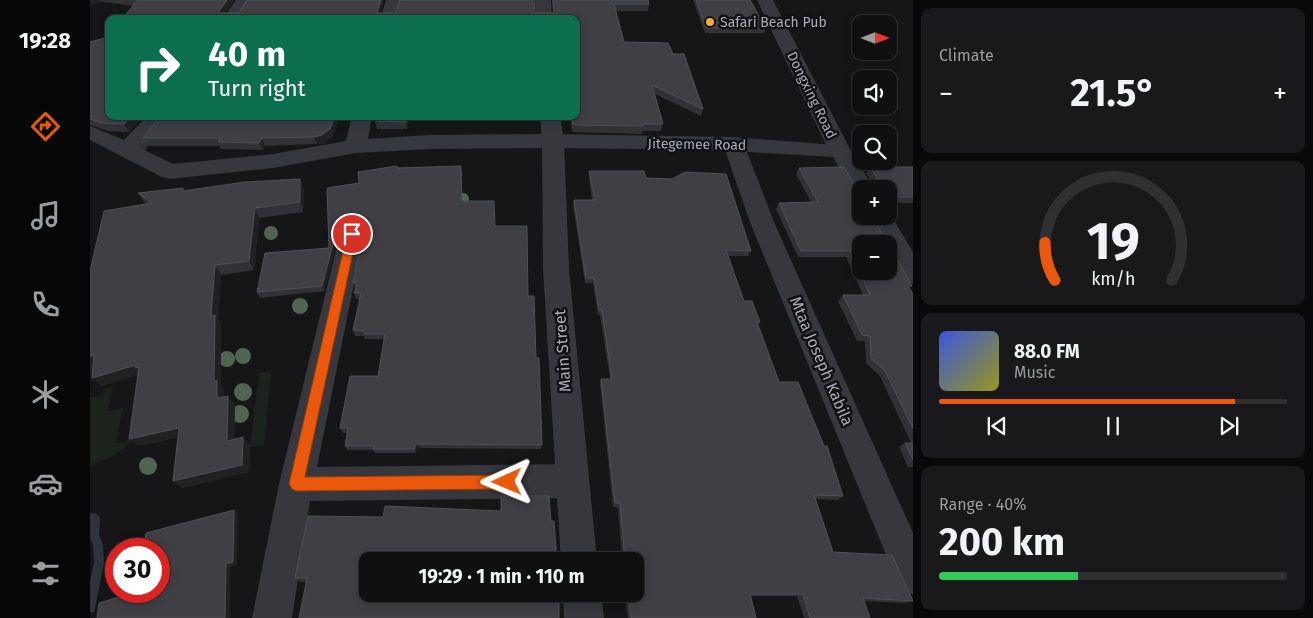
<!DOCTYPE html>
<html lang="en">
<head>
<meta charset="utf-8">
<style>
  :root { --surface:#101012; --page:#19191b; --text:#f1f3f6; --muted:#9c9d9f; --line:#303032; --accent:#ea580c }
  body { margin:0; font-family:"Fira Sans",sans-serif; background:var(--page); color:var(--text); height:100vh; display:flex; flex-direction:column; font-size:19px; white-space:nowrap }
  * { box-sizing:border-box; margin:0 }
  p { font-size:16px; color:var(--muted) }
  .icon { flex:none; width:28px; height:28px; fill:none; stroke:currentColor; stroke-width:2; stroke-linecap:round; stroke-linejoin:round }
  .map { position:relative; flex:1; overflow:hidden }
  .panel { display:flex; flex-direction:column; gap:8px; padding:8px; background:#09090a; width:400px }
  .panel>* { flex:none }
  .banner { position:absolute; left:15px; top:15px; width:475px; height:105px; border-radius:10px; box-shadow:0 2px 8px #0003,0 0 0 1px var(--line); background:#0b6e4f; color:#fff; overflow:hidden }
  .needle { width:32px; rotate:90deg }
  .controls { position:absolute; left:762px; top:15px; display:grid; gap:10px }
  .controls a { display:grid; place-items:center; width:45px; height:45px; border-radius:10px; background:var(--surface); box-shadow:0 2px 8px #0003,0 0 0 1px var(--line); font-size:25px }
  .speed { position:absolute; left:15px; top:538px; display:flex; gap:10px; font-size:25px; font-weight:700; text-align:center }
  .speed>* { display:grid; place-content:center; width:65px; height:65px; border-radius:50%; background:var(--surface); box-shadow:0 2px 8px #0003,0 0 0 1px var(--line); line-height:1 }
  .speed .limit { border:8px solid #d22; background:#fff; color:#111 }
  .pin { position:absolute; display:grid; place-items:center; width:42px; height:42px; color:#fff; margin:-21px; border:2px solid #fff; border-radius:50%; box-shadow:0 1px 5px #0007 }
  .me { position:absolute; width:55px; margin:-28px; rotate:269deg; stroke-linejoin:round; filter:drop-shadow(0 0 4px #0008) }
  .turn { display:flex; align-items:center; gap:18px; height:105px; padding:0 20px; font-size:22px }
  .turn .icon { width:65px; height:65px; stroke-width:2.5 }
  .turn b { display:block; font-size:35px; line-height:42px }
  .big { font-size:38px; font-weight:700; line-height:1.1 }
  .panel .card { flex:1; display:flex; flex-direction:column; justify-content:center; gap:8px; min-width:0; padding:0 18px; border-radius:10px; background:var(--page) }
  .panel .dial { align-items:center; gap:0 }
  .dial svg { height:130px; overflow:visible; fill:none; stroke:var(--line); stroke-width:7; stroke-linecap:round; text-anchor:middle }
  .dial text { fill:var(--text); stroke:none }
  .song { display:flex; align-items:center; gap:15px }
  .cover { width:60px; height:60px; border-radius:8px; background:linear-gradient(135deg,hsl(230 70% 55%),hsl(60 70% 35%)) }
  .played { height:5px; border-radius:2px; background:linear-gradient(90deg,var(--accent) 85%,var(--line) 85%) }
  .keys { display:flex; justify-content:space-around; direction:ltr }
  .heat { display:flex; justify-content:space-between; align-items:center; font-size:28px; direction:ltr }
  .charge { height:8px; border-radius:4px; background:linear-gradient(90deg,#34c759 40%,var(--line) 0) }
  .trip { position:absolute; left:269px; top:552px; width:285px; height:50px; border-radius:10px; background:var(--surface); box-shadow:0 2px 8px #0003,0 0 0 1px var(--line); font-weight:700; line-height:50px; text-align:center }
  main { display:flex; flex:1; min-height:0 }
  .dock { display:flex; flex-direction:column; width:90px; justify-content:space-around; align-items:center; background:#060607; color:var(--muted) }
  .dock .icon { width:35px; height:35px }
  .dock .on { color:var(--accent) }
  .dock b { font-size:22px; color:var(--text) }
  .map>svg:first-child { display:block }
  .green { fill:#1c231d }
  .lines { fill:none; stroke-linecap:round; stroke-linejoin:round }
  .stream { fill:#2c353c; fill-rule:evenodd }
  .minor { fill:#37383d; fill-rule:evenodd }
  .tertiary { fill:#37383d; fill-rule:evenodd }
  .tree { fill:#506452 }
  .wall { fill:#323236 }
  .shaded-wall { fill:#212124 }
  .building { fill:#3f3f44; stroke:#4f5156 }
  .route { fill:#ea580c; stroke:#983908 }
  .poi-dot { fill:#f2b134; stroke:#111113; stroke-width:2 }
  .labels { text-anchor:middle; stroke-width:5; stroke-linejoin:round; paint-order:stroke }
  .far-poi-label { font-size:14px; fill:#a8adb8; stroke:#111113; text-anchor:start }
  .far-street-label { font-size:14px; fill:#a8adb8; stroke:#111113 }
  .street-label { font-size:16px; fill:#a8adb8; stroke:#111113 }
</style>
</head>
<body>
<main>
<nav class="dock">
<b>19:28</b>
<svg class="icon on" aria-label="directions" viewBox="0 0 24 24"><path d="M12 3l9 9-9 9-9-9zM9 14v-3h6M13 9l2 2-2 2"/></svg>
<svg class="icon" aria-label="music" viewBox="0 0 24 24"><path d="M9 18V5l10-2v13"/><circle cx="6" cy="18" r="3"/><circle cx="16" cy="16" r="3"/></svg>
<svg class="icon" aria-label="phone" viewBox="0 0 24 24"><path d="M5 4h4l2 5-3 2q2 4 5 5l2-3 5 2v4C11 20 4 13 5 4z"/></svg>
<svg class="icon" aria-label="climate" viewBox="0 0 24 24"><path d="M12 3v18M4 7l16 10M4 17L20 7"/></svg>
<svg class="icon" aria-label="car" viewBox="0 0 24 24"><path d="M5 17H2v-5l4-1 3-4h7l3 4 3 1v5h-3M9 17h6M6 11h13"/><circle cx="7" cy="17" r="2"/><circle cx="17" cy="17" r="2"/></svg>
<svg class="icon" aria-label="filters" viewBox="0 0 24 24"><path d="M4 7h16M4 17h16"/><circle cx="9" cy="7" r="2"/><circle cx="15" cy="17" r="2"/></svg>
</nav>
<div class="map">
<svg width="823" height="618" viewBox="0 0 823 618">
  <rect width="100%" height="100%" fill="#161618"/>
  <path class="green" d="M181,371l-7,74 -14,2 9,-74z
    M23,387l-6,24 16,-3 -7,35 18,-4 -20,17 -17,6 -7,5v-69l12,-2 2,-7z"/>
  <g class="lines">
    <path class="stream" d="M61,134l3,2 -7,9 -1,6 6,3v2l-2,1 -10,-5 1,-7 8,-10z
      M5,513l3,2 2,3 -1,17 4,10 1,18 -9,45 -1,4 -4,1v-31l4,-19 -1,-18 -3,-8v-23z"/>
    <path class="minor" d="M146,0h16l-12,19h-17z
      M296,0h16l-6,19h-16z
      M57,116h21l-28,32 33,16 100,-10 73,-13 6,-25h20l-4,23 62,-4 123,-1 180,3 115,9 26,43h-13v7l-6,-2 -22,-37 -86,-5 27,70 139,311v62l-13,-6 -150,-367 -25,-72 -172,-2 -123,1 -74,4 -83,15 -103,11 -8,-2 -72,-37v-14l34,14z
      M799,212l24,40v32l-9,-3 -15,-26v-11h-6l-16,-28h22z
      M262,225l9,3 3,6 -47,233 255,-3 12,5 5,12 -5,12 -12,5 -262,3 -18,117h-40l27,-134 61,-250 3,-6z"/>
    <path class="tertiary" d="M445,0h16l1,19h-16z
      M667,0h16l78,151 -3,5 -8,2 -8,-2 -3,-5z
      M450,116h20l4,25 5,128 28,292h-36l-18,-292 -1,-128z
      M473,594h38l3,24h-40z"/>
  </g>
  <g class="tree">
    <circle cx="373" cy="199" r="6"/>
    <circle cx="181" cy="233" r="7"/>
    <circle cx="210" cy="306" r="8"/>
    <circle cx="153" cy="356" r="8"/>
    <circle cx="137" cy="359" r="8"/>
    <circle cx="153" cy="392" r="9"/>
    <circle cx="150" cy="414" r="9"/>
    <circle cx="58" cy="466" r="9"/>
  </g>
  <path class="wall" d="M0,0h145l-10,13h328l-1,-13h96l1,4 -1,7h-32l8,31 49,12 30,55 -2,7 -46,-22 8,30 -2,7h-19v3l-70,-2 -2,-16h6v-97h-454l11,-13z
    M603,0h57l16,28 -2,5h-59z
    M15,38l4,78h35l-15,16 -22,-1 -17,-6v-83z
    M70,116h191l-1,2h-11l-6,18 -8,7 -8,1 -52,2 -2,4 -42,-1 -2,-3h-72l-4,-8z
    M283,116h117v1l-36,1v2l-45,-1 -2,10h-30l-2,-8 1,-3h-3z
    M780,167h43v36h-24v-14h-25l3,-4 6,-1 -7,-11z
    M308,168l64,33 33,25 33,70 8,62 6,87 -1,4 -121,-1 -4,2v3h-41l-2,-3h-26l-2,-4 2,-13h-4l-3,-5 38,-52 6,-37h-19l-1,-3h-9l-2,-6 7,-31h-4l-2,-6 1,-4 -2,-6 11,-53 -1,-3 -12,-4 -10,4 -17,64 -64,7 -3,-6 72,-44 30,-65z
    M709,168l62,48 51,70 -3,2 4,7v172h-5l-9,-20 6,-4h6l-31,-67 -14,-13 -1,-22h-8l-19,-40 5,-6h20l-17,-38h-48l-22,-48 3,-6 32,-1 -15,-28z
    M499,171l57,7 105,73 -3,5h-20l16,45 16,21 -2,3 21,57 64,114 -5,4 -22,-1 17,53 80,49 -8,2 -41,-2 6,17h-66l-7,-22h-46l5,22h-128l-3,-24h10v-33h-13l-4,-54h-5l-13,-123 1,-5h9l-10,-64h-2l-5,-32h-8l-12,-77 1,-6h18l-3,-23z
    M210,179l4,9 -1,24 -44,6 -5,52 -33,5 -3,44 3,5v60l3,4v9l11,7 -1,35 16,6 -1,27 -67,16 -9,-7 5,-44 -39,9 -10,-7 9,-64 -36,11 -10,-8 1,-7 -3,2v-102l57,-67 -2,-1 -7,-10 45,-5 2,3z
    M459,496l-243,86h-6l-5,-4 88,-61 118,-6z"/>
  <path class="shaded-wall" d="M0,0h9l1,2 -10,4z
    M137,0h8l-14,18 -2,-7z
    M291,0h3l-5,19 -2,-6z
    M42,116h12l-15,16 -5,-8z
    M245,116h4v2l-6,18 -8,7 -8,1 -3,-7z
    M317,116h2v3l-2,10 -1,-7z
    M172,138l3,8 -2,4 -4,-7z
    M210,179l4,9 -1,24 -3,-10z
    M165,208l4,10 -5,52 -5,-9z
    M260,217l1,6 -10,4 -17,64 -2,-5 17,-65z
    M125,265l6,10 -3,44 3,5v60l3,4v18l-7,-8 -3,-17 -3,-65z
    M4,354l9,9 -13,10v-16z
    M46,365l3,3 5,9 -3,-3 -39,12 -10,-8z
    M138,396l7,8 -1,44 -7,-7z
    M89,428l8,7 -48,11 -10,-7z
    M153,437l7,8 -1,27 -67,16 -9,-7z
    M328,444l2,4 -4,2v3l-1,-4v-4z
    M144,510l4,3 -1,52 -7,2v51h-5l1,-54z"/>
  <path class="building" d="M48,0h89l-8,11v2h20l8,-13h134l-4,13h19l4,-13h134l1,13h19l-1,-13h95l1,4h-35l10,38 44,1 5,11h11l19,55 -51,-24 11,39h-20v2l-70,-1 -1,-9h4v-97h-454z
    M606,0h54l16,28h-60z
    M19,34v82h23l-8,8 -22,-1 -12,-4v-77l15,-4z
    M70,116h175l-5,13 -8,6 -8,2 -52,1 -3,5 -41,-1 2,-4h-77z
    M286,116h31l-1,6 -31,-1z
    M307,166l1,2 63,-2 1,35h32l1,25h32l1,70h6l2,62h3l3,87 -124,-1 -3,1v4h-42l1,-3h-29l3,-18h-8l10,-52h28l7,-42h-21v-3l-11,-1 8,-37h-7l3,-10h-4l11,-54 -3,-8 -11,-4 -11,4 -17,65 -65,6 8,-39 64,-5 -2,-60 32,-5 -1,-11z
    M754,167l13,22 4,2v25h11l16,28h-27v27h28v-27l23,42h-4l5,8v135l-28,-58 -14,-13 -1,-22 -8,-1 -19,-40h27l-20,-44h-49l-22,-48 39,-1 -19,-34z
    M780,167h43v30h-24v-8h-22v-4l13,-2z
    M499,171h55l2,7 26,1 13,-7 41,2 25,77 -25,-1 18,51h8l8,21h-3l22,60h19l26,64h3l16,50 -29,-1 19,57 59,3 21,46 -50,-3 7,20h-60l-7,-24h-53l6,24h-125l-3,-24h7v-33h-10l-5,-58h-5l-14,-124h11l-10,-69h-3l-5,-32h-8l-12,-78h21z
    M210,179v23l-45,6 -6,53 -34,4 -4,51 4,-1 -1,66 3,-1v18l11,-2 -1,45 16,-4 -1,28 -69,16 6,-53 -50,11 10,-72 -4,1 1,-3 -44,13 2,-24 -4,3v-86l14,-60 48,-8 -14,-10 45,-5v3l62,-9z
    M815,443h8v17z
    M411,496h48l2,25h3l3,40h-189v33h191v24h-260l8,-40h-12l13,-62 75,1 2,-11 116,5z
    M144,510l-1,52 -7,2 -1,54h-128l2,-15 40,-12h20v-42h-15l2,-16z"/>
  <path class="route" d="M262,230l5,4 -52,243 202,-2 5,2 2,5 -2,5 -5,2 -211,2 -4,-2 -3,-5 58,-250z"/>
  <circle class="poi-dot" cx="620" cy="22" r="5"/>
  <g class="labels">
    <g class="far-poi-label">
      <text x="630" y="27">Safari Beach Pub</text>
    </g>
    <g class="far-street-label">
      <text transform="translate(722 95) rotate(64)" y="5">Dongxing Road</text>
      <text transform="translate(607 144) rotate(1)" y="5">Jitegemee Road</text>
    </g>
    <g class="street-label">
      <text transform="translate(472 351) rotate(-94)" y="6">Main Street</text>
      <text transform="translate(732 361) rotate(67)" y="6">Mtaa Joseph Kabila</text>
    </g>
  </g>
</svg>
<div class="controls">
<a><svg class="needle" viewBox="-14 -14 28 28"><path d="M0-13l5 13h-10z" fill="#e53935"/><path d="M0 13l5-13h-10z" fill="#9c9d9f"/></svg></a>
<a><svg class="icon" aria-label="sound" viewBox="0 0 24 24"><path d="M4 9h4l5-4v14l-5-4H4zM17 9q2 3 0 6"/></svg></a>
<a><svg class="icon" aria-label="search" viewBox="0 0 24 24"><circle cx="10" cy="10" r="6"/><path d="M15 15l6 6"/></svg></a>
<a>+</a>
<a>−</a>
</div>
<div class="speed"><div class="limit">30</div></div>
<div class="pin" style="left:262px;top:234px;background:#d93025"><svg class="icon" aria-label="arrive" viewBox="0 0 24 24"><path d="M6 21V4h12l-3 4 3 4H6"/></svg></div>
<svg class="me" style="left:417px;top:482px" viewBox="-20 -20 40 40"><path d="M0-17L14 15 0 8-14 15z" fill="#ea580c" stroke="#fff" stroke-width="4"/></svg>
<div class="trip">19:29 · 1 min · 110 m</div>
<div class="banner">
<div class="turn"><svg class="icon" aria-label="right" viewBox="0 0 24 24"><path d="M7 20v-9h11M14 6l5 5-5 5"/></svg><div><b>40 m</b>Turn right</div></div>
</div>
</div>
<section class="panel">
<div class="card"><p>Climate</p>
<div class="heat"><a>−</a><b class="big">21.5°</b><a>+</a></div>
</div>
<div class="card dial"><svg viewBox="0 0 100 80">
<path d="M14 69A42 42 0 1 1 86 69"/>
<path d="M14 69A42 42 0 0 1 8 46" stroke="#ea580c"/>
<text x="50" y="56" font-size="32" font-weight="700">19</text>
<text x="50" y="72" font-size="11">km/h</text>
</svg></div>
<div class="card">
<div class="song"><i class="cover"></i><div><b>88.0 FM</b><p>Music</p></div></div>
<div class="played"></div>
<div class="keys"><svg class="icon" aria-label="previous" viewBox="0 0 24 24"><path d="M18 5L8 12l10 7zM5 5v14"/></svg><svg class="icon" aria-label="pause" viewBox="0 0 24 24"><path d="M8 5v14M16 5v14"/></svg><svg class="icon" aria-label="next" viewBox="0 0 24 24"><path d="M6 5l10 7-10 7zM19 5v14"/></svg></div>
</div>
<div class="card"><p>Range · 40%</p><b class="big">200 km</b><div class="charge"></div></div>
</section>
</main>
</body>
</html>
